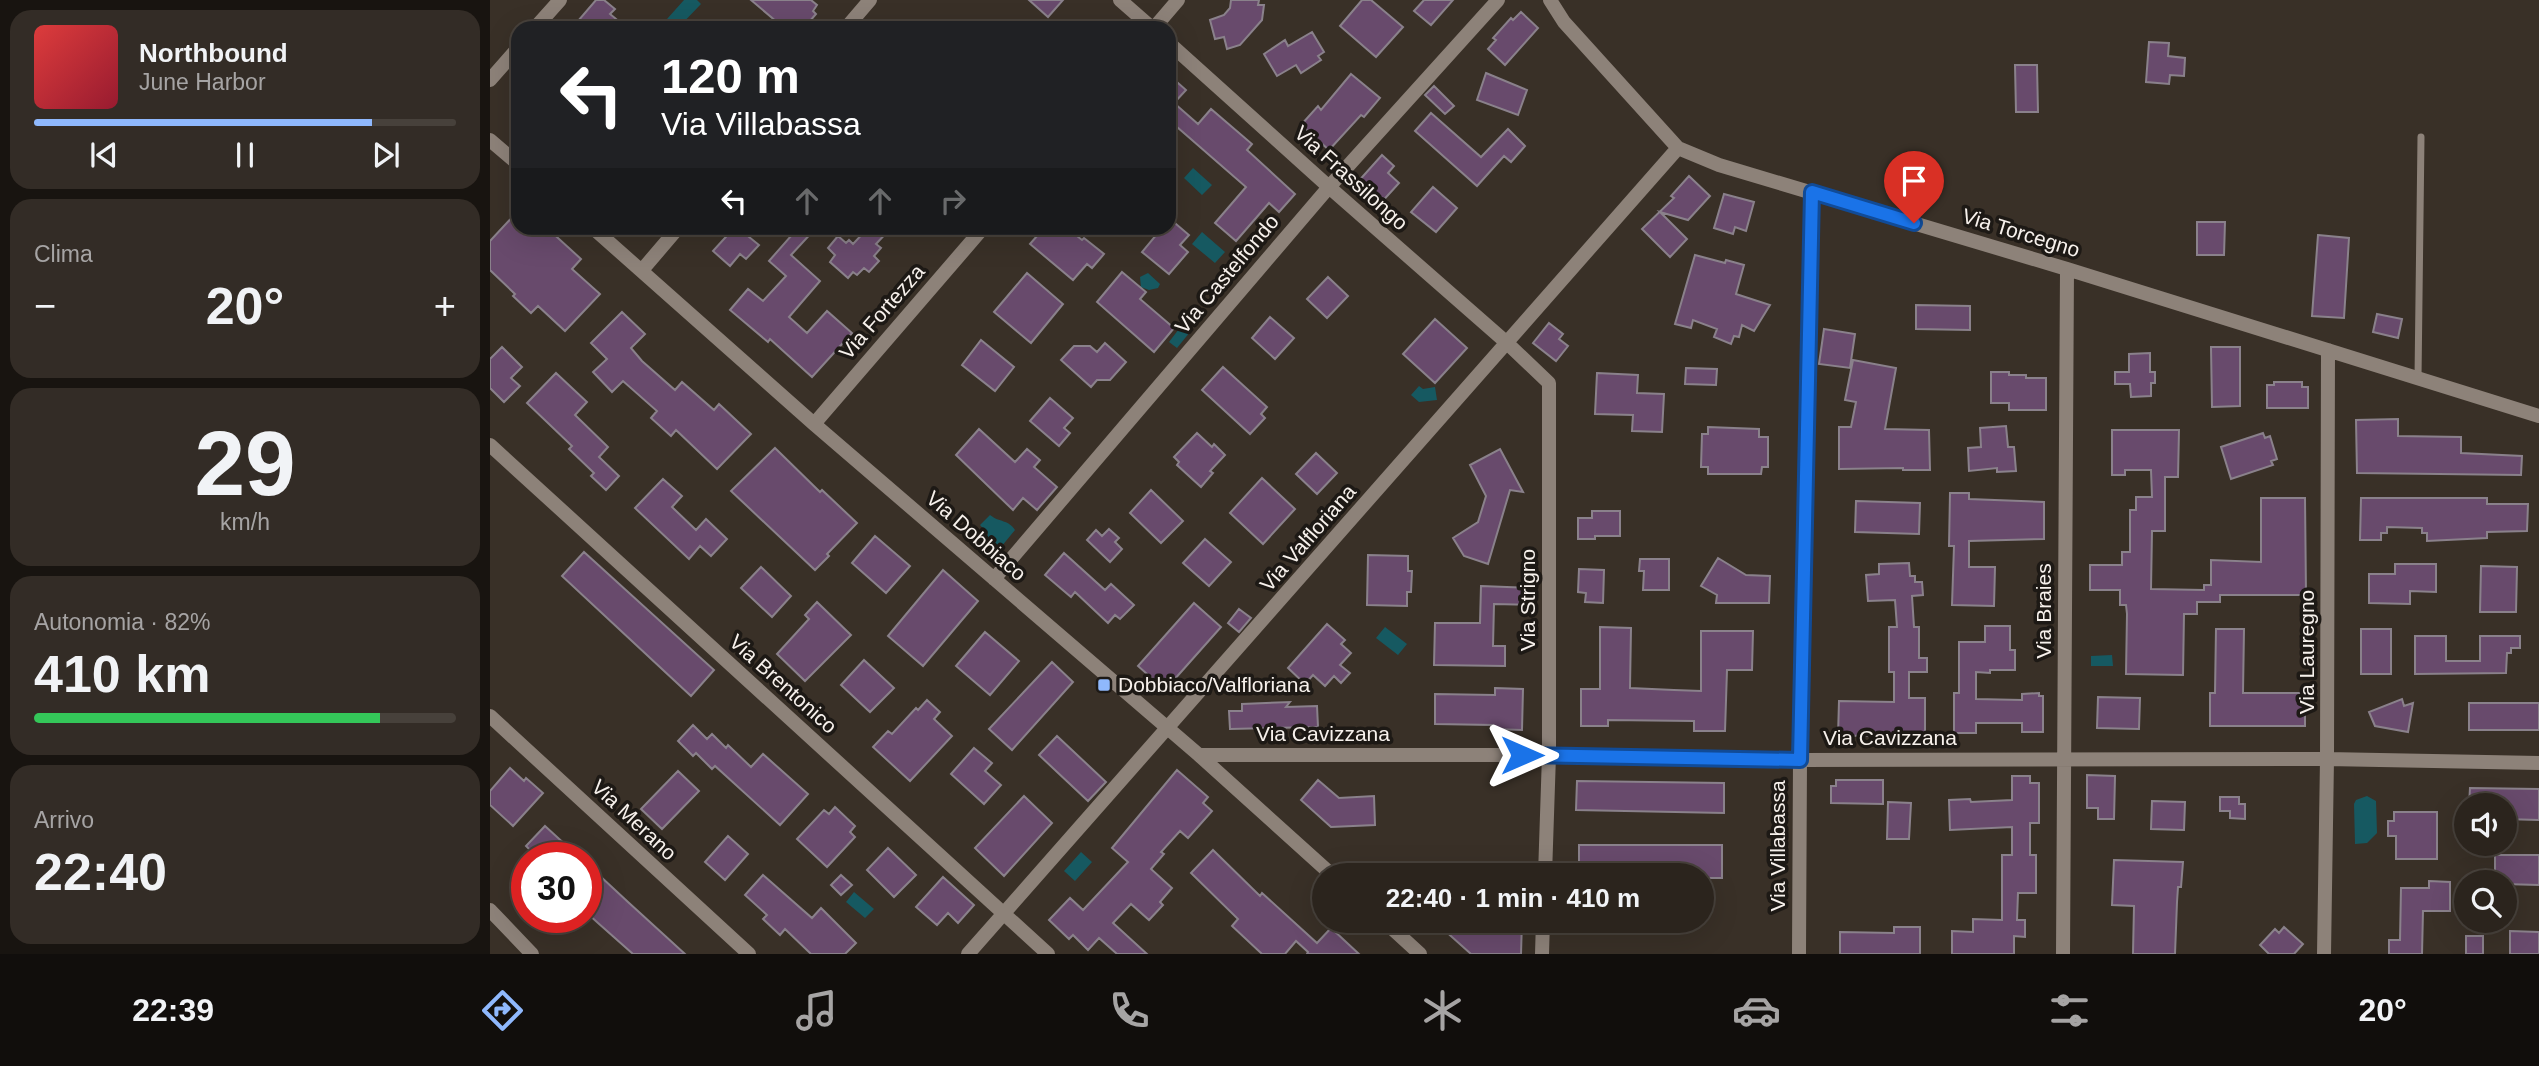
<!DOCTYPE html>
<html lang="it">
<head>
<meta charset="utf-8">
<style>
  :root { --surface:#2b241d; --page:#332c26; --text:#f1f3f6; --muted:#a6a4a4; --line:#47413b; --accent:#8fb8fd }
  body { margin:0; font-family:Helvetica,sans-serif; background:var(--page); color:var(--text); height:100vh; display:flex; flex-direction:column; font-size:26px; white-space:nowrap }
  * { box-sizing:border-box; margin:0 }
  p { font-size:23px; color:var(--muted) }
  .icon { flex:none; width:38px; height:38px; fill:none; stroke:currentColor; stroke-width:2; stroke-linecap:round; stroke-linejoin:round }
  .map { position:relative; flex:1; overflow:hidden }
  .details { display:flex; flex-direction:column; gap:10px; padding:10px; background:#181410; width:490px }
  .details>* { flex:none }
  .top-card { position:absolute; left:21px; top:21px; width:665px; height:214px; border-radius:21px; box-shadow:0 7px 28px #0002,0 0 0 2px var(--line); background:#202124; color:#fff; overflow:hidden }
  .controls { position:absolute; left:1964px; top:793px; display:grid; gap:14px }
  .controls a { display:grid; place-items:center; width:63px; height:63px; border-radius:50%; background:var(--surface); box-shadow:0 7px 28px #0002,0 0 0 2px var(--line); font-size:35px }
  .speed { position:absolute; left:21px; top:842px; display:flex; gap:14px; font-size:35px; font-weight:700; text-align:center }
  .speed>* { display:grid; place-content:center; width:91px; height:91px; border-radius:50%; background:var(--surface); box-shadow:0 7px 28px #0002,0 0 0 2px var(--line); line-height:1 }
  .speed .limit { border:10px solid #d22; background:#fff; color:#111 }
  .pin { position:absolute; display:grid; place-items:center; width:60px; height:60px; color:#fff; margin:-72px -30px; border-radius:50% 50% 50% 0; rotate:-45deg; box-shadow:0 0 7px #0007 }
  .pin .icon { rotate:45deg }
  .me { position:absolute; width:77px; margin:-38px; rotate:90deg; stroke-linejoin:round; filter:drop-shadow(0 0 5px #0008) }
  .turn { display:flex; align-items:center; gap:24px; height:147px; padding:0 35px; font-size:32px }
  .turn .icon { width:91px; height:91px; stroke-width:2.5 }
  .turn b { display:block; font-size:49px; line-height:60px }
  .lanes { display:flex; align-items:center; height:66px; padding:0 35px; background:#0003; justify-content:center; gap:35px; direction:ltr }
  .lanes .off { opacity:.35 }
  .big { font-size:52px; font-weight:600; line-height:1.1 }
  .details .card { flex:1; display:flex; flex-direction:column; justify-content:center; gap:10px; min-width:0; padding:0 24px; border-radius:21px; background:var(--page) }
  .details .dial { align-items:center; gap:0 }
  .dial b { font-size:91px; line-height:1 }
  .song { display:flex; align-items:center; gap:21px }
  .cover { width:84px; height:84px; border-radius:10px; background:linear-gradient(135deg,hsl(0 70% 55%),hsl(350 70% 35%)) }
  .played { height:7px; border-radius:4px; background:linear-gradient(90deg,var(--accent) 80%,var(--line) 80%) }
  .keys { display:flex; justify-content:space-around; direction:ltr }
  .heat { display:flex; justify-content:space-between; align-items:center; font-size:38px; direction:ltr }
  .charge { height:10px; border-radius:5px; background:linear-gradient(90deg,#34c759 82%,var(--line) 0) }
  .trip { position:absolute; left:822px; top:863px; width:402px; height:70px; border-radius:35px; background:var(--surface); box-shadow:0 7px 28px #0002,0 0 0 2px var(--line); font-weight:600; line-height:70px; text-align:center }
  .dock { display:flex; height:112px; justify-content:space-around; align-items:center; background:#110e0c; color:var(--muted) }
  .dock .icon { width:49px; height:49px }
  .dock .on { color:var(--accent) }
  .dock b { font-size:32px; color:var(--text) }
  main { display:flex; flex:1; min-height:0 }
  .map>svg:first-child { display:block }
  .water { fill:#165961 }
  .building { fill:#684a6c; stroke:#8a818b; stroke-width:2 }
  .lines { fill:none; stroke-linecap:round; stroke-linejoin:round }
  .service { stroke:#8d8279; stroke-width:7 }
  .minor { stroke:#8d8279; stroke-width:14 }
  .route-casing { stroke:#114b97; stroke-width:18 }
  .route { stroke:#1a73e8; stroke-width:12 }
  .poi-dot { fill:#8fb8fd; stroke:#1d1915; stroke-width:2.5 }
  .labels { text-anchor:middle; stroke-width:7; stroke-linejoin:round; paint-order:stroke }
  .street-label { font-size:21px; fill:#f7f1ec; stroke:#1d1915 }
  .poi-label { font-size:21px; fill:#f7f1ec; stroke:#1d1915; text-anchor:start }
</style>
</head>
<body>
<main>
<section class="details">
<div class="card">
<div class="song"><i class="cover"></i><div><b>Northbound</b><p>June Harbor</p></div></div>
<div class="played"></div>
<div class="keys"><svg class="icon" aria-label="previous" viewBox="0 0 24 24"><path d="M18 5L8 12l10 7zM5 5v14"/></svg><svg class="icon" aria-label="pause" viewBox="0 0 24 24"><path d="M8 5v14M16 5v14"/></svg><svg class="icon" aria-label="next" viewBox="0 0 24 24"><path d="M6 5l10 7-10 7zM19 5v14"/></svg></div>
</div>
<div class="card"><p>Clima</p>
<div class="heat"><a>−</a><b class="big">20°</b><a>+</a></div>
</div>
<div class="card dial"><b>29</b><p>km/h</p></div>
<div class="card"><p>Autonomia · 82%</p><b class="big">410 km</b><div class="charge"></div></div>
<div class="card"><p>Arrivo</p><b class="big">22:40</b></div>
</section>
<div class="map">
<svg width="2049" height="954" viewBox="0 0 2049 954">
  <rect width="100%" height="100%" fill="#393027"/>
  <path class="water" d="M194,0h13l4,4 -23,24 -11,-9z
    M703,168l19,17 -10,10 -18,-17z
    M712,232l23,20 -10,11 -23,-19z
    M658,273l12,11 -2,4 -9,2 -8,-3 -1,-10z
    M692,325l8,7 -13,16 -8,-6z
    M929,386l4,3 12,-2 2,13 -18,2 -8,-7z
    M500,515c10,8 18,4 25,15l-14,17h-15l-1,-6 3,-7 -8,-9z
    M895,627l22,17 -9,11 -22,-17z
    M1622,655l1,11h-22v-10z
    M1877,796l9,5 1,32 -10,10 -12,1 -1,-40 2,-4z
    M591,852l11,10 -17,19 -11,-10z
    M364,892l20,17 -9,9 -19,-16z"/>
  <path class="building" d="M106,0h8l11,9 -5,5 17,14h-55z
    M261,0h60l6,5 -4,6 3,3 -12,14h-20z
    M539,0h34l-15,17z
    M741,0h28l-1,5h6l-2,15 -22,25 -13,4 -3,-12 -9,2 -5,-19 14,-5 6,-7z
    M872,0h9l32,27 -27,30 -36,-31z
    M934,0h29l-22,25 -17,-14z
    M1031,12l17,16 -33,37 -17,-16 8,-9 -3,-2 18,-20 2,2z
    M822,32l12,20 -6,4 3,4 -20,13 -5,-8 -19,11 -13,-22 21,-14 3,6z
    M1659,42l20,1 -1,13 17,2 -1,18 -14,-1 -1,9 -23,-2z
    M1525,65h22l1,47h-22z
    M996,73l41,17 -9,25 -41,-15z
    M861,74l29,24 -16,19 -3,-2 -32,35 -28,-25 17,-19 3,4z
    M679,75l17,15 -12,13 24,21 13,-15 41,35 -5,6 48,44 -16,18 -10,-9 -33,38 -21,-18 31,-36 -77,-67z
    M944,86l20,20 -9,8 -20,-19z
    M941,113l50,44 27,-28 17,17 -14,16 -7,-6 -27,30 -62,-55z
    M892,155l12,11 -6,7 11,10 -20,22 -23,-21z
    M1199,176l21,20 -22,24 -28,-8 27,27 -17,18 -28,-28 32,-31 -3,-2z
    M943,187l24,21 -21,24 -25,-20z
    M1234,194l30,8 -8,29 -11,-4 -2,7 -19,-6z
    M28,211v17h29l34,31 -9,10 28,25 -35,37 -27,-25 -7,7 -18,-17 2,-2 -25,-24v-29z
    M679,218l20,17 -9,10 8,7 -19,22 -27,-22 20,-24h7z
    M1707,222h28l-1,33h-27z
    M244,228h4l21,17 -13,14 -6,-5 -10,12 -17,-15z
    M308,228h18l-25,27 29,26 -31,36 18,16 20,-22 25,22 -40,44 -42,-38 -2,3 -38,-32 18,-21 15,12 23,-25 -17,-15z
    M378,228h23l-15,16 5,4 -7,8 5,5 -10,11 -5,-4 -7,7 -4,-3 -5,6 -18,-16 5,-7 -7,-7 10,-12 8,7 3,-3 4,4z
    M554,228h23l15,12 2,-2 20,16 -12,14 -5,-4 -14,16 -43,-36z
    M1828,235l31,3 -5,80 -32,-2z
    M1205,255l30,8 1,-3 18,5 -8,29 34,11 -16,26 -12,-6 -3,12 -5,-1 -3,8 -17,-7 3,-8 -24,-9 -2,8 -16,-4z
    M632,272l24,20 -6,7 34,29 -20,24 -57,-50z
    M537,273l36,31 -32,39 -37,-31z
    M838,277l20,19 -21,22 -20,-19z
    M1426,305l54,1v24l-54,-1z
    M132,312l23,22 -14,14 11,13 33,29 7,-8 32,28 5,-6 32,30 -34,35 -41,-39 -5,6 -20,-18 6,-7 -34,-30 -11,11 -19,-20 14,-13 -16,-16z
    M1887,314l25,5 -4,19 -25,-6z
    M780,317l24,21 -19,21 -23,-21z
    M945,319l32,29 -32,35 -32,-29z
    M1059,323l14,11 -4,5 9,7 -12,15 -23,-18z
    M1334,329l31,5 -5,34 -31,-4z
    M491,340l33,27 -19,24 -33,-26z
    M615,343l21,19 -16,18h-13l-6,7 -30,-27 13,-14h16l7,6z
    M12,347l20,20 -11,11 9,8 -16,16 -14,-14v-29z
    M1721,347h29v59l-28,1z
    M1660,353v19h5v11h-4v13l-20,1 -1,-13h-15v-12h14v-18z
    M1363,360l43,8 -11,61 44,1 1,40h-27v-2l-64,1v-42h12l5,-25 -11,-2z
    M733,367l44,40 -6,7 4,4 -15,16 -48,-44z
    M1196,368l31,1 -1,16 -31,-1z
    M1501,372h18v3h17v3h20v32h-37v-7h-18z
    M66,373l31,29 -12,13 33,32 -9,10 20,19 -13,14 -15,-14 3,-3 -25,-24 3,-3 -45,-43z
    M1107,373l41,2 -1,18 27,1 -2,38 -30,-1 1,-16 -38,-1z
    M1784,382h28v5h6v21h-41v-23h7z
    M560,398l23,20 -9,10 6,5 -11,13 -29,-25z
    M1908,419v17l63,1v16l61,3 -1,19 -164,-2 -1,-53z
    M1516,426l2,21h6l2,24 -19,1v-4l-28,3 -1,-23 13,-1 -1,-19z
    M1218,427l51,2v8h9v30h-6l-1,7h-53v-7h-7l1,-33h6z
    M489,429l36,33 12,-13 13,11 -6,7 23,20 -20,23 -14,-12 -10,12 -57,-55z
    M1622,430h67l-1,47h-13v54h-13l-1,58 53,1v-5h7v-25l50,2v-64h44l1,97h-86v7h-23v12h-13l-1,61 -57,-1 1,-60 -1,-9h-6v-15h-30v-25h32v-13h8v-42h6v-13h16l-1,-27h-26v5h-13z
    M707,433l15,14 2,-3 11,11 -15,16 3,2 -12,14 -24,-22 2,-3 -5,-5z
    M1773,433l2,5 5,-2 7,23 -6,2 2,4 -42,14 -10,-32z
    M285,448l45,44 2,-2 35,33 -30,31 2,2 -14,14 -84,-79z
    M1010,449l23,43 -13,-2 -22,74 -24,-8 -11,-18 25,-16 8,-26 -16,-31z
    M826,453l21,20 -20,21 -21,-20z
    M772,478l33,31 -32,35 -33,-31z
    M173,479l19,17 -10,11 24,23 10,-11 21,20 -16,17 -11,-10 -11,13 -54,-51z
    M661,490l32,31 -22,22 -31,-30z
    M1460,493h19v6l75,3v37l-75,2v26h26l-1,39 -42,-1 2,-59h-5z
    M1871,498h126v6h41l-1,27 -40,1v6l-60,3v-8h-5v-5l-35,-1v6h-6v7h-21z
    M1366,501l64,2 -1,31 -64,-2z
    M1102,511h28v25h-25v3h-17v-21h14z
    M619,529l10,9 -4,4 7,7 -12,13 -23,-22 9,-10 6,6z
    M385,536l35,30 -24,27 -34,-30z
    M715,539l26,23 -22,24 -26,-23z
    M94,552l130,118 -23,26 -129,-120z
    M574,553l41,37 6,-6 23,21 -14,14 -5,-4 -7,8 -33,-31 -4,5 -26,-22z
    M878,555l40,1v15h4l-1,21h-4v14l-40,-1z
    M1228,558l28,17 24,1 -1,27h-53l1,-8 -16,-9z
    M1150,559h29v31h-26l1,-19h-5z
    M1419,563l1,13h5v6h7l1,13 -11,1 2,31h5v31h8v14h-18v26h16v37l-87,1 1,-35 55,1v-30h-5v-45h8l-2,-27 -27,1 -2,-26 13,-1v-10z
    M1905,564h41v28l-26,-1v13l-41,-1v-29h26z
    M1991,566l36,1 -1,45h-36z
    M271,567l30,29 -19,21 -31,-29z
    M1089,569l25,1 -1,33 -18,-1 1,-9 -8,-1z
    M453,570l35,31 -55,65 -35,-30z
    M991,586l51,2v17l-38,-1 -1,42h12v20l-71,-1 1,-42h45z
    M327,602l34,33 -46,46 -28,-27 32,-35 -4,-4z
    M704,603l27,24 -56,63 -27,-24z
    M749,609l12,9 -12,14 -11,-9z
    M837,624l18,16 -4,4 10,9 -11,12 10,8 -9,10 -7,-7 -9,10 -12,-11 -8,9 -17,-16z
    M1495,626h25v24h5v20h-25v3l-14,-1v27l46,1v-6l17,-1v3h4v36h-21v-9h-46v10h-22v-40h5v-51h26z
    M1110,627l31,1 -1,60 44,2 27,1v-60h52l-1,39h-25l-2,61h-31v-10l-86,-1v6h-27v-37h19z
    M1726,629h28l-1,64h62v33h-95v-33h5z
    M1871,629h30v45h-30z
    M495,632l34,29 -29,34 -34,-29z
    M1925,636h31v25h34v-25h40v12h-9v5h-4l-1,20 -91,1z
    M374,660l30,28 -24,24 -29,-27z
    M562,662l21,20 -61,68 -23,-21z
    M1005,688l28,1 -1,41 -29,-1v-4l-58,-1v-30l60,1z
    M1608,697l42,1 -1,31 -42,-1z
    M1912,699l2,7 9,-3 -5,29 -33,-6 -6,-14z
    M437,700l13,12 -6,7 18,17 -42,45 -37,-34 15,-16 4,3 24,-26 2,2z
    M800,702l-4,5 31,-1 1,21 -88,2 -1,-18h13v-7z
    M1979,703h70v27h-70z
    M203,725l14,14 5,-5 14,14 2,-3 23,22 12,-13 45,40 -28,31 -65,-59 -3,3 -16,-16 -3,3 -15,-15z
    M567,736l49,46 -18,19 -49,-46z
    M484,748l18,15 -7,8 16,14 -17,19 -33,-30z
    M20,768l14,13 2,-3 17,15 -30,33 -23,-21v-14z
    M687,770l31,27 -5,6 9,8 -24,27 -8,-7 -19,21 3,2 -13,15 21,19 -12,14 3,3 -14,15 -18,-16 -18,19 34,31h-30l-18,-16 -11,12 -15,-15 -4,4 -20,-19 21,-22 13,12 45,-48 -16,-14z
    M188,771l21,20 -37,38 -21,-20z
    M1597,775l28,1 -1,43h-16v-11h-11z
    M1522,776h18v7h9v40h-9v32h6v38h-18l-1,27h8v17l-11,-1v18h-62v-23l21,1v-13l29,1v-65h10v-28l-62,3 -1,-30 21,-1 1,3 41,-2z
    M828,780l21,18 35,-2 1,29 -44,2 -30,-27z
    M1346,780h47v24l-52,-1v-17h5z
    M1087,781l147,2v30l-148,-3z
    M1980,788l69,1v31l-35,-1v-14h-35z
    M534,796l28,27 -48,53 -29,-28z
    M1730,797h19v7h6v15l-15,-1v-7h-10z
    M1662,801l33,1 -1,28 -33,-1z
    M1398,802l23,1 -2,36h-22z
    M345,807l20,19 -5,6 5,5 -28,30 -30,-28 27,-29 5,4z
    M1904,812h43v47h-41v-23h-8v-15h6z
    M55,826l35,32h-42l-12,-12z
    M238,836l20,18 -23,26 -20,-18z
    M1089,845h143v33h-19v-3h-124z
    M398,848l28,27 -22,22 -27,-27z
    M723,850l47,46 2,-3 55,50 14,-15 28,26h-52l1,-2 -12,-11 -11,13h-23l-30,-28 6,-7 -47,-46z
    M2005,855h44v30l-35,-1v-2h-3v-7h-6z
    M1624,860l69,2 -2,25h-3l-1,15 -2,52h-42l1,-48 -22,-1z
    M273,875l49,43 9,-10 35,35 -11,11h-34l-26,-25 -5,6 -17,-16 4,-4 -22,-20z
    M351,875l11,10 -11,10 -10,-10z
    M110,876l28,26 57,52h-52l-35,-31 -12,-11v-21z
    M453,877l31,28 -16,18 -10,-10 -11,12 -21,-18z
    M1939,881l21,1v29h-27l-1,43h-33v-14h11l1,-52h28z
    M943,920h39l13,12 10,-12h27l-1,34h-50z
    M1404,927h26v27h-80v-22l54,1z
    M1794,927l19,17 -9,10h-25l-9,-9 15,-16 4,4z
    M2020,931l29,1v22h-29z
    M1976,936h17v18h-17z"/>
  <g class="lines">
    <path class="service" d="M1928,378l3,-241"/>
    <path class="minor" d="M630,0l32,28
      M1060,0l14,22 114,126 41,17 348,104 472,147
      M45,28l25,-28
      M356,28l24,-28
      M664,28l24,-28
      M679,43l160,144 178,156 42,40v372l-4,120
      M0,80l28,-32
      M0,140l28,24
      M103,228l221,196 385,331 133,120
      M153,269l35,-41
      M324,424l169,-196
      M0,445l558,509
      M504,579l335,-392 169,-187
      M0,716l259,238
      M709,755h350l251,5 527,-1 212,4
      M0,910l42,44
      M893,920l37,34
      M478,954l710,-806
      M1052,954l1,-34
      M1309,954l1,-194 12,-568
      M1573,954l4,-685
      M1834,954l3,-195 1,-409"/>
  </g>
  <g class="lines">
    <defs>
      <path id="route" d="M1032,755l278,5 12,-568 102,31"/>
    </defs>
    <use href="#route" class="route-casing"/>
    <use href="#route" class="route"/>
  </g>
  <rect class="poi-dot" x="607" y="678" width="14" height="14" rx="3.5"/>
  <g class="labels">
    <g class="street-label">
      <text transform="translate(861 178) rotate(42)" y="7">Via Frassilongo</text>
      <text transform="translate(1531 233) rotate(17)" y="7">Via Torcegno</text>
      <text transform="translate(737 274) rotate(-50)" y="7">Via Castelfondo</text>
      <text transform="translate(392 312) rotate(-49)" y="7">Via Fortezza</text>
      <text transform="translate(486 536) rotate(41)" y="7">Via Dobbiaco</text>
      <text transform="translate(818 538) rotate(-49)" y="7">Via Valfloriana</text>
      <text transform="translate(1038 600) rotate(-90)" y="7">Via Strigno</text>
      <text transform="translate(1554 611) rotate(-90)" y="7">Via Braies</text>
      <text transform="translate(1817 652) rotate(-90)" y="7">Via Lauregno</text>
      <text transform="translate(293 684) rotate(42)" y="7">Via Brentonico</text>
      <text x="833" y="741">Via Cavizzana</text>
      <text x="1400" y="745">Via Cavizzana</text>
      <text transform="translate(144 820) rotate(43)" y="7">Via Merano</text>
      <text transform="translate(1288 846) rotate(-90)" y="7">Via Villabassa</text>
    </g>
    <g class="poi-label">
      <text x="628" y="692">Dobbiaco/Valfloriana</text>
    </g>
  </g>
</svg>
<div class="controls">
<a><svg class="icon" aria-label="sound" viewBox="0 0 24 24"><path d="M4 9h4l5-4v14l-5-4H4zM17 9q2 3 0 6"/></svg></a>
<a><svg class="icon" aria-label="search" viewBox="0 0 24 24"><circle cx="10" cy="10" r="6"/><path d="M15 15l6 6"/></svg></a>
</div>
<div class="speed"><div class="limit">30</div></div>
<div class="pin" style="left:1424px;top:223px;background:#d93025"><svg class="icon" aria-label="arrive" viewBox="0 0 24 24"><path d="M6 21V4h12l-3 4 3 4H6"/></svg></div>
<svg class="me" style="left:1032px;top:755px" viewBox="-20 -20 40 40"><path d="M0-17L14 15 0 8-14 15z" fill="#1a73e8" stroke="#fff" stroke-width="4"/></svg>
<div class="trip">22:40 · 1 min · 410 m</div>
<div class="top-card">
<div class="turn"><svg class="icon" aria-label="left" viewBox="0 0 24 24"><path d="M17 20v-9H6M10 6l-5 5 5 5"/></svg><div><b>120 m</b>Via Villabassa</div></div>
<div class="lanes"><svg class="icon" aria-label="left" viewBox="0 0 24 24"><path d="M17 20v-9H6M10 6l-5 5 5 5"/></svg><svg class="icon off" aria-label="ahead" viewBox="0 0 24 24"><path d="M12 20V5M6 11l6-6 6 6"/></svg><svg class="icon off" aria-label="ahead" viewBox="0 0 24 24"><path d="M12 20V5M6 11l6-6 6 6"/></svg><svg class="icon off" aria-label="right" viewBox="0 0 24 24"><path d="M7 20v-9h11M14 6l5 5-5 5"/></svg></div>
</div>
</div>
</main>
<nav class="dock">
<b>22:39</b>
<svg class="icon on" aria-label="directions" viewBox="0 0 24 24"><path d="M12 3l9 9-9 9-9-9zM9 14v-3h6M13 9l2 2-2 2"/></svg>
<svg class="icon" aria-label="music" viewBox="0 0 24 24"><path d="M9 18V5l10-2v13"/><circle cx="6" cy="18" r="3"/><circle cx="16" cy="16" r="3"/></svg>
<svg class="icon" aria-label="phone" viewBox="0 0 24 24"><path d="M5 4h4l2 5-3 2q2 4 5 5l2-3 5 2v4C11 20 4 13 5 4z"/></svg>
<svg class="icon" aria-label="climate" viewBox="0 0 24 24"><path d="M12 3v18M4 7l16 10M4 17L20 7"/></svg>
<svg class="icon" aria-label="car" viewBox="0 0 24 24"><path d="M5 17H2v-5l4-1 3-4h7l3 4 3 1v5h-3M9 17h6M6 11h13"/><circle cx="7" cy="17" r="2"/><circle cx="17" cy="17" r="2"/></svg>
<svg class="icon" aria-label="filters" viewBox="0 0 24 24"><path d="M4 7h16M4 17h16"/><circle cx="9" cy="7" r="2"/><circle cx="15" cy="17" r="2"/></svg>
<b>20°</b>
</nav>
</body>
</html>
